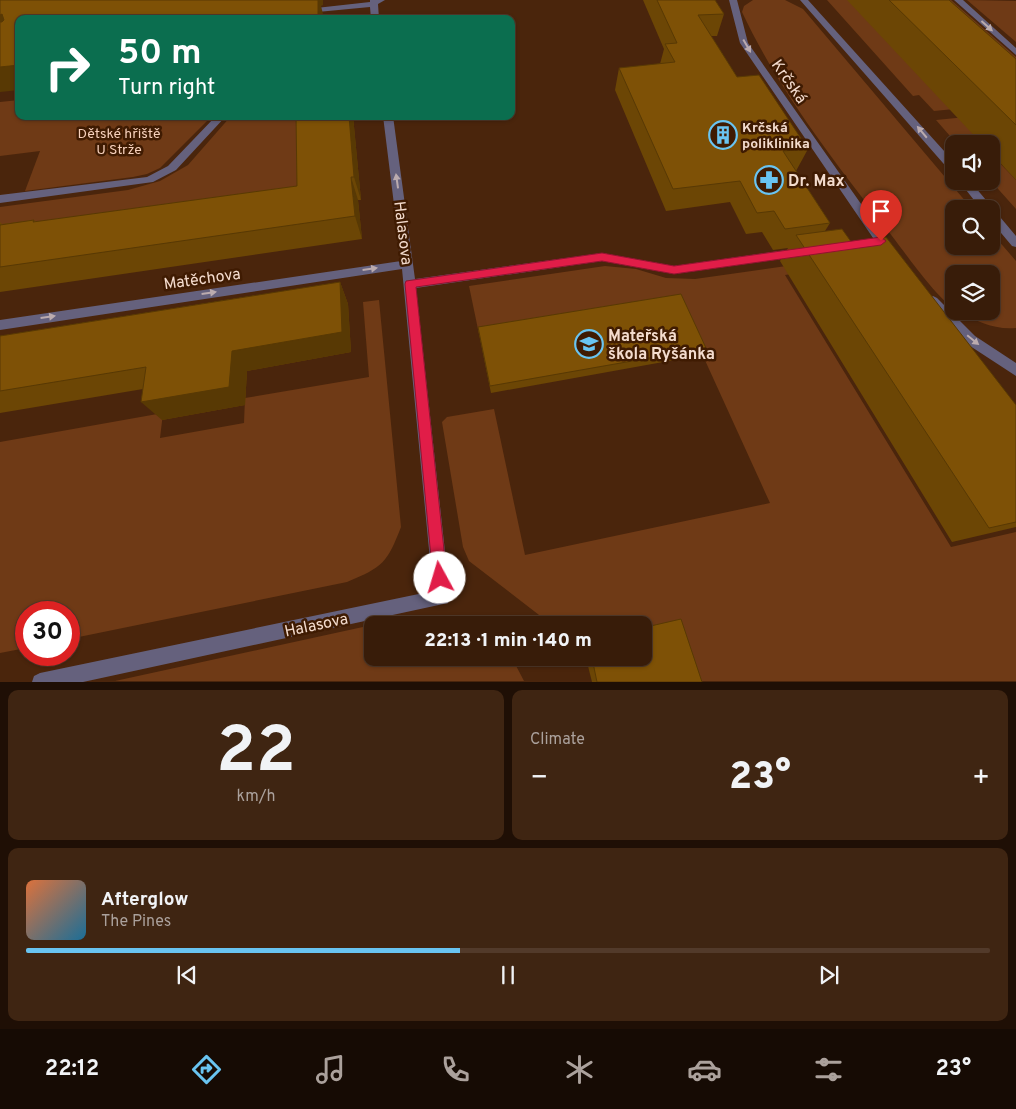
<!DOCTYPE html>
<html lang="en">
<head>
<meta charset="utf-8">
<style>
  :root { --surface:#381c09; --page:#3f2512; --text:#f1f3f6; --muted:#aba19c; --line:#523a2a; --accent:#69c4f1 }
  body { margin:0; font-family:Overpass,sans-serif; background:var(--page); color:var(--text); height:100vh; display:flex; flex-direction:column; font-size:19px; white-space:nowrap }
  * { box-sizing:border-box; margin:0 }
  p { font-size:16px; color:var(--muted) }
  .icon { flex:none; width:28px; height:28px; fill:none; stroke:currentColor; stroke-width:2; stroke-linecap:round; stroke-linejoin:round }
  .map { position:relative; height:682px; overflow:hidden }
  .drawer { display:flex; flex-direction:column; gap:8px; padding:8px; background:#1f0f05; flex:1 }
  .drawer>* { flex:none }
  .hud { position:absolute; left:15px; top:15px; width:500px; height:105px; border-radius:10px; box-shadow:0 1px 4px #0004,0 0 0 1px var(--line); background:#0b6e4f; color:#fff; overflow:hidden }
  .controls { position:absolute; left:945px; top:135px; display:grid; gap:10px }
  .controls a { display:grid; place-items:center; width:55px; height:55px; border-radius:10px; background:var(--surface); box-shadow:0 1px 4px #0004,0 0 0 1px var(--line); font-size:25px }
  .speed { position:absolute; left:15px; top:601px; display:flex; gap:10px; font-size:25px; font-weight:700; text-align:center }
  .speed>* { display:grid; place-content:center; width:65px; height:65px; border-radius:50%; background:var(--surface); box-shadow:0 1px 4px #0004,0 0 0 1px var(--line); line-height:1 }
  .speed .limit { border:8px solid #d22; background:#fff; color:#111 }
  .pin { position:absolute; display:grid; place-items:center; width:42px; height:42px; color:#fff; margin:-51px -21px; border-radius:50% 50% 50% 0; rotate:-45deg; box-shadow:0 0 5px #0007 }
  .pin .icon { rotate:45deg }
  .me { position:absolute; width:55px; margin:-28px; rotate:354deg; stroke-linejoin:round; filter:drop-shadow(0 0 4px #0008) }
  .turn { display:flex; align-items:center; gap:18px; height:105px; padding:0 20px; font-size:22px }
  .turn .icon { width:65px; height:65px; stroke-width:2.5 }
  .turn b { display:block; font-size:35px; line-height:42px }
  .big { font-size:38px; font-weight:800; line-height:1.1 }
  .drawer .tile { flex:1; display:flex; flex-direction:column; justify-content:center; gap:8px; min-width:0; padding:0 18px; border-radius:10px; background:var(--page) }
  .drawer .dial { align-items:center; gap:0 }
  .dial b { font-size:65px; line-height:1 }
  .song { display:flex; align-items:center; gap:15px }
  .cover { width:60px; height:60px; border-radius:8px; background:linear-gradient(135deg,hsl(20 70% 55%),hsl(200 70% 35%)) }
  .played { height:5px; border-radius:2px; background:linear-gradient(90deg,var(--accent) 45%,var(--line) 45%) }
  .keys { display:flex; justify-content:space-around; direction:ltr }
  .heat { display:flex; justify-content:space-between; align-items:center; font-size:28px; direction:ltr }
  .drawer .tiles { flex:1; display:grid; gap:8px; grid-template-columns:1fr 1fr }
  .tile:last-child { grid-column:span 2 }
  .trip { position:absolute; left:364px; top:616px; width:288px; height:50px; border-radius:10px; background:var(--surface); box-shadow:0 1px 4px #0004,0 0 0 1px var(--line); font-weight:800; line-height:50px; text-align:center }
  .dock { display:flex; height:80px; justify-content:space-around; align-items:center; background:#160b04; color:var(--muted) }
  .dock .icon { width:35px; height:35px }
  .dock .current { color:var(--accent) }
  .dock b { font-size:22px; color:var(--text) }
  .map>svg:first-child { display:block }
  .green { fill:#6f3a16 }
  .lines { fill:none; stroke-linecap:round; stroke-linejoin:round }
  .minor { fill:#65617d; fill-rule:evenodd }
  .wall { fill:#6c4605 }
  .shaded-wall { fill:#583904 }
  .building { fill:#7e5106; stroke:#583904 }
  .oneway { fill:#bbabae }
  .route { fill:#e11d48; stroke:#92132f }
  .labels { text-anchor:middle; stroke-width:5; stroke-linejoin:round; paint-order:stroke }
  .far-poi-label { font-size:14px; font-weight:bold; fill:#f4dcce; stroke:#3f1b02; text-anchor:start }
  .far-park-label { font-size:14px; fill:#f7d1bc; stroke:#3f1b02 }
  .street-label { font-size:16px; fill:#f4dcce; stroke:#3f1b02 }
  .poi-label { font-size:16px; font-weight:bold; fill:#f4dcce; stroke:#3f1b02; text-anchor:start }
</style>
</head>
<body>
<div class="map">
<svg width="1016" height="682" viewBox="0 0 1016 682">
  <rect width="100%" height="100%" fill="#4a250c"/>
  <path class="green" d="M753,0h32l18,9 169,200h-18v37h37v-14l25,29v67c-22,2 -40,-7 -58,-17h33v-37h-37v35c-20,-15 -46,-52 -62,-73 -55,-71 -112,-143 -150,-224l2,-6z
    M827,0h124l65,57v46l-82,8 -15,-16 -6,1z
    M967,0l49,1v41z
    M19,100v16h193l-52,52 -13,6 -14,3 -108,14 15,-40 -40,5v-54z
    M1016,112l-35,30 1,2h-25l-21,-24z
    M231,116h74l1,79 -306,38v-26l128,-17 32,-9 28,-16z
    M991,154l25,26v29l-25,-28z
    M856,256l4,6 -75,13 166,272 65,-15v149h-326l-47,-50 -1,-6h-90l-83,-64 -6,-14 -21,-125 5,-5 47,-8 31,146 245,-52 -92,-202 -199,33 -10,-48 136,-20 31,3 30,9 29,1z
    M379,300l22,227c-14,36 -18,40 -54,55l-278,57v-27h-43v36l-26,5v-211l163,-29 -3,25 84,-15 1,-25 124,-21 -6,-75z
    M391,621h60l12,4h-90z
    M372,625v33h140l12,23h-409z"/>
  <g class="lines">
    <path class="minor" d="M370,0h15l-7,4 1,15h-8l-1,-12 -63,6 -4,-2 4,-2 63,-7z
      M729,0h8l11,43 144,205 2,3 -2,3h-8l-144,-211z
      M800,0h8l146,162v10l-4,-1z
      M954,0h9l53,48v7z
      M216,116h10l-50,54 -23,12 -153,21v-8l147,-18 21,-11z
      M383,116h10l22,163 187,-26 72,13 127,-18 6,4 -6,4 -127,18 -72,-13 -186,27 34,309 -2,6 -365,79h-51l2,-6 6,-3 393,-82 -31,-322 -402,61v-10l401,-59z
      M959,181h11l21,25 1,3v1l3,1 21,25v11l-4,-1 -21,-25v-12h-10z
      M933,296l4,2 38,38 41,27v13l-49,-32 -38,-40 -2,-3 2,-3z"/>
  </g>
  <path class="wall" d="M643,0h72l9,14 -7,22h-6l26,41 71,72 -12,22 34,52 -5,8 27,12 164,162v122l-64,15 -172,-281 8,-13 -15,2 -11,-18 -16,2 -16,-32 -64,9 -51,-121 4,-22 41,-4 4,-15z
    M847,0h102l67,59v121l-25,-27v-9h-9z
    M296,116h57l8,84h-3l4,39 -362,53v-70l2,2 32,-4 2,2 261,-36z
    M340,282l8,22 3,48 -104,19 -2,34 -83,15 -19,-31 -143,24v-77z
    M478,327l228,21 -4,7 -211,38 -12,-59z
    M586,658h56l60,24h-110z"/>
  <path class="shaded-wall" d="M222,0h101v5l-2,1 2,8 1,5h-6z
    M2,14l17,23 -19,3v-25z
    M19,65v25l-19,2v-25z
    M349,116h4l8,84 -7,-23z
    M351,177l7,23 4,39 -7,-23z
    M340,282l8,22 3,48 -104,19 -2,34 -83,15 -21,-18 91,-51z"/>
  <path class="building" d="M0,0h318v19h-299v46l-19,2v-45h2l2,-2 -2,-6 -2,1z
    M657,0h58l9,14 -26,1 39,62 22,-2 49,74 -25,2 47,72 -45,6 -11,-18 -17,2 -17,-32 -67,8 -54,-121 56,-6 -10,-18 12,-1z
    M889,0h60l67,59v66z
    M296,116h53l5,61h-3l4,39 -355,51v-42l34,-5 -1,2 264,-36z
    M842,229l10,14 34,-6 130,168v117l-27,6 -193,-293z
    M340,282l2,50 -110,19 -3,36 -88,15 5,-35 -146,24v-55z
    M681,294l25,54 -216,38 -12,-59z
    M681,619l21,63h-105l-5,-24h50v-30z"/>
  <defs><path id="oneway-solid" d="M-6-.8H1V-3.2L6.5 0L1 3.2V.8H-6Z" transform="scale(1.25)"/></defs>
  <g class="oneway">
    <use href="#oneway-solid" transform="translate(987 26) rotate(42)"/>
    <use href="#oneway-solid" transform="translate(747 46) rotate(60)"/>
    <use href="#oneway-solid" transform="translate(922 132) rotate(-130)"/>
    <use href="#oneway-solid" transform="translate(397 181) rotate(-98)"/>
    <use href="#oneway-solid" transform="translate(370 269) rotate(-8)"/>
    <use href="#oneway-solid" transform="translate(209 293) rotate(-8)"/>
    <use href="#oneway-solid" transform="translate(48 317) rotate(-8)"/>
    <use href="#oneway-solid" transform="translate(973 340) rotate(39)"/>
  </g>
  <path class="route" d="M881,237l5,4 -5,4 -207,29 -72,-13 -186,26 31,291 -2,5 -5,2 -5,-2 -2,-5 -28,-294 1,-3 196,-28 72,13z"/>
  <defs>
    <symbol id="building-ring" viewBox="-11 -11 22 22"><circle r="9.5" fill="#3f1b02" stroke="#69c4f1" stroke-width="1.5"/><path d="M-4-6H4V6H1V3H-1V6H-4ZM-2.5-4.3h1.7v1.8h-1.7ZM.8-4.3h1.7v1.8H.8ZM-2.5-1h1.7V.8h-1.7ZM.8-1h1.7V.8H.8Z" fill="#69c4f1"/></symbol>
    <symbol id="pharmacy-ring" viewBox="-11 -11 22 22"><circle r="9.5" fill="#3f1b02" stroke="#69c4f1" stroke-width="1.5"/><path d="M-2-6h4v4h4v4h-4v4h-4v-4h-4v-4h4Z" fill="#69c4f1"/></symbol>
    <symbol id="school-ring" viewBox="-11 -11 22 22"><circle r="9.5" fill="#3f1b02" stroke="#69c4f1" stroke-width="1.5"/><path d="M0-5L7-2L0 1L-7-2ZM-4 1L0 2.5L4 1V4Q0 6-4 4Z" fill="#69c4f1"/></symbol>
  </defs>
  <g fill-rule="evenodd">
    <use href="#building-ring" x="707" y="119" width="32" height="32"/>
    <use href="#pharmacy-ring" x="753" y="164" width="32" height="32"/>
    <use href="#school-ring" x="573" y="328" width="32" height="32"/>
  </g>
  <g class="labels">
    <g class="far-poi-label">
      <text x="742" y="132">Krčská<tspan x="742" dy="16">poliklinika</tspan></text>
    </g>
    <g class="far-park-label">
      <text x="119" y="138">Dětské hřiště<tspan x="119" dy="16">U Strže</tspan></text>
    </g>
    <g class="street-label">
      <text transform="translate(790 81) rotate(55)" y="6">Krčská</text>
      <text transform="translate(404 233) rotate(83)" y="6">Halasova</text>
      <text transform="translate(202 278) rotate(-8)" y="6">Matěchova</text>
      <text transform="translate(316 624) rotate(-12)" y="6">Halasova</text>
    </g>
    <g class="poi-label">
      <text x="788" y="186">Dr. Max</text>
      <text x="608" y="341">Mateřská<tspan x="608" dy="18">škola Ryšánka</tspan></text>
    </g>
  </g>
</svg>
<div class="controls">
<a><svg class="icon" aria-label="sound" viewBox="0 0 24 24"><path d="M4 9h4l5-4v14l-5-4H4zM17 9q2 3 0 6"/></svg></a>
<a><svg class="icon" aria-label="search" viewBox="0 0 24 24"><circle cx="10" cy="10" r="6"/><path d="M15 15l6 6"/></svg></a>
<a><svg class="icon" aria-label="layers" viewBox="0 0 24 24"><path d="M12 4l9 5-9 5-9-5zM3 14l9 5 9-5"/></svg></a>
</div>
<div class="speed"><div class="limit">30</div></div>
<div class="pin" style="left:881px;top:241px;background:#d93025"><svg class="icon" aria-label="arrive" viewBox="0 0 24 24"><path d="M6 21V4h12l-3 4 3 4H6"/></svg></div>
<svg class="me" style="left:440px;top:578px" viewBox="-20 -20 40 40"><circle r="19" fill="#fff"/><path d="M0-13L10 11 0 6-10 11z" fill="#e11d48"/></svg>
<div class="trip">22:13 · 1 min · 140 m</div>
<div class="hud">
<div class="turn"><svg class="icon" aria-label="right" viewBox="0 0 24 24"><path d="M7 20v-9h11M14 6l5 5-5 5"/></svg><div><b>50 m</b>Turn right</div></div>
</div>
</div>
<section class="drawer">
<div class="tiles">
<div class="tile dial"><b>22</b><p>km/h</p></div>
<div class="tile"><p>Climate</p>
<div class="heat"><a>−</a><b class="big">23°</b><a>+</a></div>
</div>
<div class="tile">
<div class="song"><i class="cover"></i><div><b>Afterglow</b><p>The Pines</p></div></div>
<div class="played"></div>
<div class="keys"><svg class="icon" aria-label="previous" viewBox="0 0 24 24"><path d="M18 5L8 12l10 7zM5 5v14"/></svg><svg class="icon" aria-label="pause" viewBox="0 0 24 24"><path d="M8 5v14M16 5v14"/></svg><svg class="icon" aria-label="next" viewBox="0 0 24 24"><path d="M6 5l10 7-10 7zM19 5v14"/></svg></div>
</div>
</div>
</section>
<nav class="dock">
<b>22:12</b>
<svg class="icon current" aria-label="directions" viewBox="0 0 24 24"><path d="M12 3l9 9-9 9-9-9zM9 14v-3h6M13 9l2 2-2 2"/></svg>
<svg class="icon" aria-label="music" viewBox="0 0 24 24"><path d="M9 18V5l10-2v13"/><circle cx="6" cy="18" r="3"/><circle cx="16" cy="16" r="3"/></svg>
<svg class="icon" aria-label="phone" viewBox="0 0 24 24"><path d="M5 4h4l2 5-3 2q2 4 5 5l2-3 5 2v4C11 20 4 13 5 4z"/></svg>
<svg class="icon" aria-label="climate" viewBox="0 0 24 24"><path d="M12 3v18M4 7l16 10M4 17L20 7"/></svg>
<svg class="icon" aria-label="car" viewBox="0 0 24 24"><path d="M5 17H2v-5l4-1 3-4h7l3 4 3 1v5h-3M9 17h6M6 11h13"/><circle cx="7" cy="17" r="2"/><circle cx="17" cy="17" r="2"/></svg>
<svg class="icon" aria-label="filters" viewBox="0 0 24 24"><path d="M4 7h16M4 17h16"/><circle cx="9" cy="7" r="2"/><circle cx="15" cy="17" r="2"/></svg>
<b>23°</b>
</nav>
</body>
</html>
